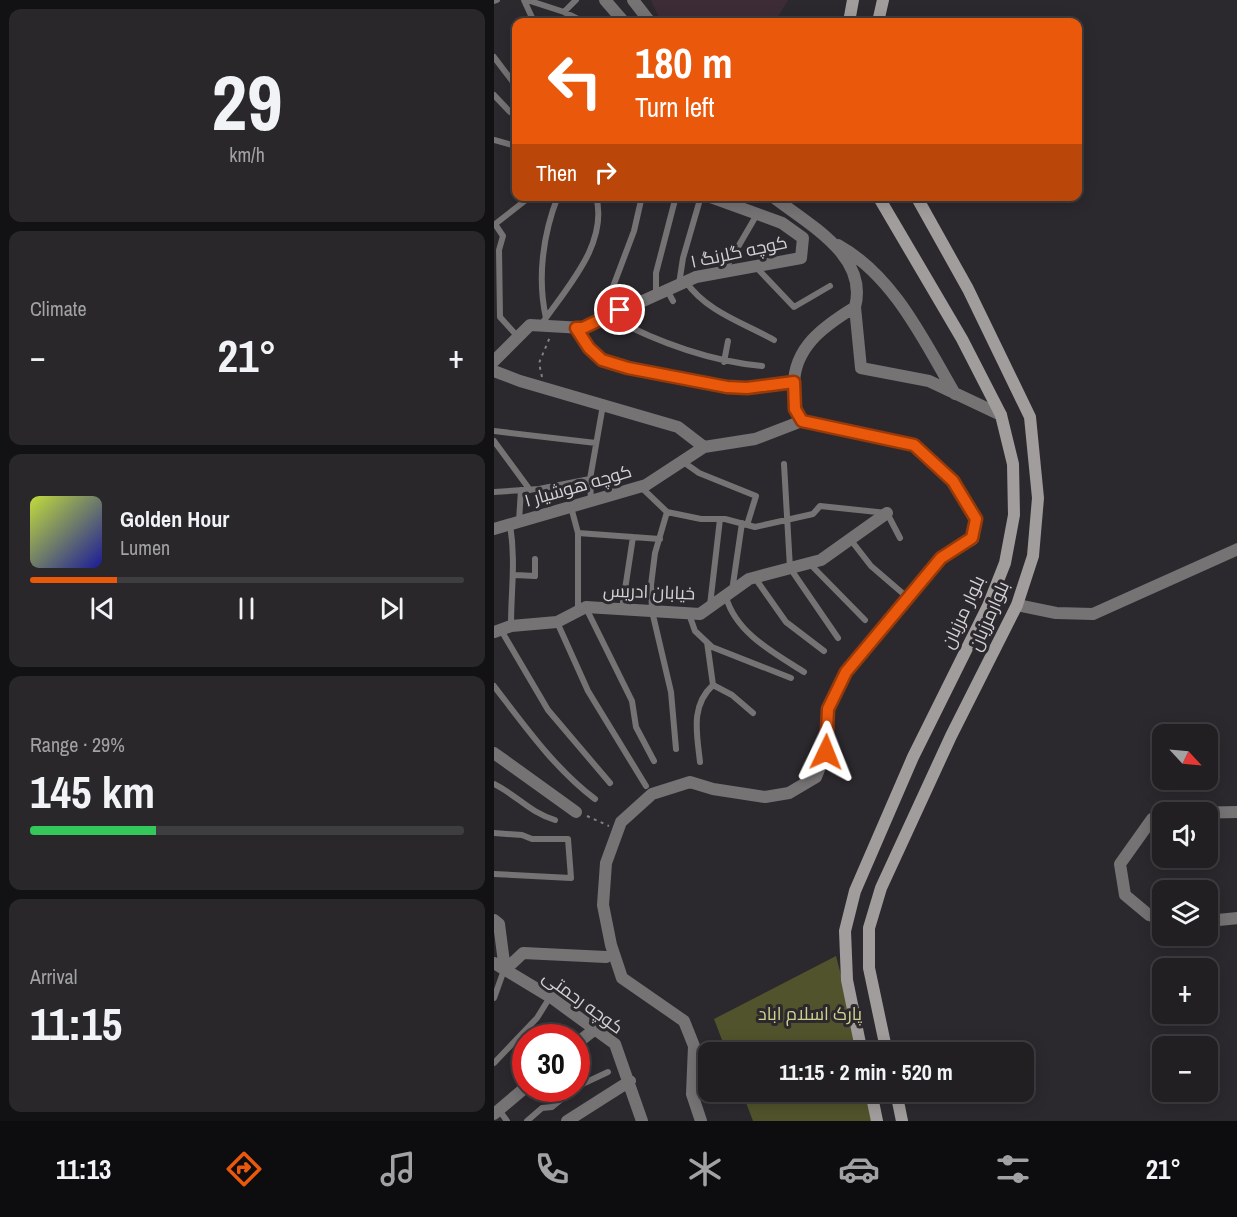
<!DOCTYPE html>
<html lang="en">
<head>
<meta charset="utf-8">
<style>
  :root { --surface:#211f22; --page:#29272a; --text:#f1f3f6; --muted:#a2a2a5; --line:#3e3d40; --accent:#ea580c }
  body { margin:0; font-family:"Archivo Narrow",Cairo,sans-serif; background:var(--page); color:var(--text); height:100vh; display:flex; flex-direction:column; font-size:22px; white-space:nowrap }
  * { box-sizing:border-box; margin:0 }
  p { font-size:20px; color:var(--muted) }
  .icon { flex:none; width:33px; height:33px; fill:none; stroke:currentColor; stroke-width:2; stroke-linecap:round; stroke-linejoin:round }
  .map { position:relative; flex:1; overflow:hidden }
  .side { display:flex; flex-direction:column; gap:9px; padding:9px; background:#121113; width:494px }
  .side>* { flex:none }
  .guide { position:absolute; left:18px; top:18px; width:570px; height:183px; border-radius:12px; box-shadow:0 3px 15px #0003,0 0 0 2px var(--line); background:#ea580c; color:#fff; overflow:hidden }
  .needle { width:39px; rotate:116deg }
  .fabs { position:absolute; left:658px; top:724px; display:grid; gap:12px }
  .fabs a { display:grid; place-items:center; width:66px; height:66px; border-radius:12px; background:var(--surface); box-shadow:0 3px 15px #0003,0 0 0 2px var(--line); font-size:30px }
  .speed { position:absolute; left:18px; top:1024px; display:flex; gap:12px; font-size:30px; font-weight:700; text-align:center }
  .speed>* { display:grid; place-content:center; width:78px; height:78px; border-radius:50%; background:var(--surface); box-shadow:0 3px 15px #0003,0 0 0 2px var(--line); line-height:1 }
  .speed .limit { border:9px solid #d22; background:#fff; color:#111 }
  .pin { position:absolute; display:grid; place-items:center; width:51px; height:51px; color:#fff; margin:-26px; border:3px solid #fff; border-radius:50%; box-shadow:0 2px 6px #0007 }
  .me { position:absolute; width:66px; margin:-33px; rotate:2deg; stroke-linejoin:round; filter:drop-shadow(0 0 4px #0008) }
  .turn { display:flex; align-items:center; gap:21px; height:126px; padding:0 24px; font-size:27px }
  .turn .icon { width:78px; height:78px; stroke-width:2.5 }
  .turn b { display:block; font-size:42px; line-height:51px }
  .then { display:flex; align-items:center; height:57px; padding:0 24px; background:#0003; gap:12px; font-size:22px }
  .big { font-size:45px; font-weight:700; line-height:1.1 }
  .side .tile { flex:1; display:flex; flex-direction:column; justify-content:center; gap:9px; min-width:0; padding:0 21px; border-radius:12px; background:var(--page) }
  .side .dial { align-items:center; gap:0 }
  .dial b { font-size:78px; line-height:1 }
  .song { display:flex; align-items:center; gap:18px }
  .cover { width:72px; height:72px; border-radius:9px; background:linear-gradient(135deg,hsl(70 70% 55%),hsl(240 70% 35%)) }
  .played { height:6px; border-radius:3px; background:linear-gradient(90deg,var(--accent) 20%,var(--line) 20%) }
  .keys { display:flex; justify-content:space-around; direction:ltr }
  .heat { display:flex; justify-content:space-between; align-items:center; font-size:33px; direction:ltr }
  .charge { height:9px; border-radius:4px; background:linear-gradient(90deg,#34c759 29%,var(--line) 0) }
  .trip { position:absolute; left:204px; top:1042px; width:336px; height:60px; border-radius:12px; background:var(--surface); box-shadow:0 3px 15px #0003,0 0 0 2px var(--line); font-weight:700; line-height:60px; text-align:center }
  .tabs { display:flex; height:96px; justify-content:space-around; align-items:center; background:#0d0c0e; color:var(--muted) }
  .tabs .icon { width:42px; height:42px }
  .tabs .current { color:var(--accent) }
  .tabs b { font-size:27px; color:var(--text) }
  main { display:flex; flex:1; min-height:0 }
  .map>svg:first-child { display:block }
  .education { fill:#3d2c36 }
  .green { fill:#51532c }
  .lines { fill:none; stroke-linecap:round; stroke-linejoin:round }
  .path { stroke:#838084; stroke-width:2; stroke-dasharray:3 4.5; stroke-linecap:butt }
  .lane { stroke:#767374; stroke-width:6 }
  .street { stroke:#767374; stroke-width:12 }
  .secondary { stroke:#a29d9d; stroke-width:12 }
  .route-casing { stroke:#983908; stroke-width:15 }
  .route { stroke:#ea580c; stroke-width:10 }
  .labels { text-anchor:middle; stroke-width:6; stroke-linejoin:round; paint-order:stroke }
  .street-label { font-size:18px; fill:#d3d1d4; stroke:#2c292e }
  .park-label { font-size:18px; fill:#ced28e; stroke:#2c292e }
</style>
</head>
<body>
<main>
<section class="side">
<div class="tile dial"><b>29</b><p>km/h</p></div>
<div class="tile"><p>Climate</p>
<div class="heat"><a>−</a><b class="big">21°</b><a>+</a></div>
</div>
<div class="tile">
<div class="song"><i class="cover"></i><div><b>Golden Hour</b><p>Lumen</p></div></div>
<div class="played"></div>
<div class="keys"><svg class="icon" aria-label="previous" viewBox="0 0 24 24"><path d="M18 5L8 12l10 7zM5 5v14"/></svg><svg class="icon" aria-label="pause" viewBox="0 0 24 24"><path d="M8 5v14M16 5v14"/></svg><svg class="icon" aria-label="next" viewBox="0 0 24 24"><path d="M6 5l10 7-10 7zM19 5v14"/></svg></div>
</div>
<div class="tile"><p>Range · 29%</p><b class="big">145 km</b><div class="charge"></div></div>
<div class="tile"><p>Arrival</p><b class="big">11:15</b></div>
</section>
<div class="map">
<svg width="744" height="1121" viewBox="0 0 744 1121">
  <rect width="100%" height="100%" fill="#2c292e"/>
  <path class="education" d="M157,0h137l-13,22h-114z"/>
  <path class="green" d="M342,956l25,97h-134l-13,-34z
    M248,1092h128l8,29h-125z"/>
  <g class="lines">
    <path class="path" d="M48,377l-3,-14 11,-26
      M93,816l22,10"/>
    <path class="lane" d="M30,0l10,22
      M33,0l37,12 20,10
      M0,1l3,-1
      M70,12l12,-12
      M0,57l22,29
      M0,95l16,17
      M0,140l22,6
      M148,196l-8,35 -29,77 3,8c49,26 99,45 154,50
      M1,224l8,12 -4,14 1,67 18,20
      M0,225l37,-29
      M261,266l39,41 36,-21
      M230,271l32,-55
      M192,282c21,30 58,41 88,58
      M185,284l4,-26 18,-62
      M173,290l6,11
      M162,294v-21l20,-77
      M52,318c-9,-40 -3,-84 12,-122
      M47,325c25,-37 68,-81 55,-129
      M83,328l12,20 14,11 25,9 99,19 20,1 47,-6
      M230,362l4,-21
      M0,431l102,12
      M0,441l36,49
      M188,461l17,12 57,23 -9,29
      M290,464l6,104 48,70
      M148,488l25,24 34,7h24l30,8 58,-13 7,-8 67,7 13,25
      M0,492l45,-3 51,-10
      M97,501l-1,-22 13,-74
      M77,507l7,26v77
      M173,512l-12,41 -4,32 1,26 19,81 5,57
      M25,521l2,-31
      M16,524c6,39 1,64 1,102
      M84,533l82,6
      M356,539l21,27 36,31
      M316,564l55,56
      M21,575l20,1v-17
      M261,578l31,44 38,29
      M238,591l10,-68
      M232,597c10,36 48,56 78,75
      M216,605l10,-86
      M92,608l46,93 4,26 18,34
      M128,609l11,-72
      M195,614l6,17 17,16 79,31
      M63,622l31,69 58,95
      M7,630l47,80 62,73
      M213,642l6,43 19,10 21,18
      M0,686c30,39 61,83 101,113
      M206,762c-3,-28 -10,-56 13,-77
      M0,784c24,12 35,28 61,36
      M0,833l28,2 10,4h36l3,39 -77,-4
      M0,998l10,-28
      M0,1063l43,-45 13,-21
      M82,1087l32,-15
      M5,1110l8,11
      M33,1121l15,-13 10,-1 22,-18"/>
    <path class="street" d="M111,0l19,22
      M139,0l17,22
      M344,245c56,31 86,96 117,149
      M361,307l6,61 68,13 72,34
      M0,361l36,-36 53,3 113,-51 105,-19 2,-20 -21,-15 -74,-27
      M0,371l26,10 158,46 26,20
      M0,529l152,-44 58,-38 51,-8 47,-18
      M523,605l39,8 37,1 145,-65
      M0,632l17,-6 46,-4 29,-15 114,7 49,-35 72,-19 66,-47
      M0,753l82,59
      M697,813l47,-1
      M669,817l-11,2 -32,45 5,31 24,20 14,4
      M0,920l5,4 6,46
      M714,921l30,-3
      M0,963l58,35 63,46 27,77
      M11,970l18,-17 83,4
      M82,1044l19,-15
      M0,1114l32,-27
      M73,1121l63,-40
      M207,1121l-9,-27 2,-48 -10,-25 -62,-43 -11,-33 -8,-40 3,-42 15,-41 31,-28 38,-12 23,7 52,8 24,-4 27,-16 10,-25 2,-43 18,-37 95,-114 32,-19 3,-20 -23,-38 -39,-36 -112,-24c-7,-11 -8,-19 -8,-32 -2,-41 30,-63 61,-82 14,-52 -49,-84 -83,-111"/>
    <path class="secondary" d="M355,22l4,-22
      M384,22l5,-22
      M368,1053l-15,-73 -2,-49 10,-40 58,-134 75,-151 17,-43 9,-48 -1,-51 -12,-49 -39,-76 -84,-143
      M393,1053l-18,-85v-40l12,-40 70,-152 66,-131 16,-49 5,-58 -8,-81 -62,-128 -52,-93
      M377,1092l6,29
      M402,1092l6,29"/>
  </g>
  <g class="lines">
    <defs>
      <path id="route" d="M126,310l-37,18h-7l13,20 13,12 26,8 99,19 20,1 47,-6 1,27 7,12 112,24 39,36 23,38 -4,19 -31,20 -95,114 -18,37 -2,43"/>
    </defs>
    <use href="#route" class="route-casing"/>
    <use href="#route" class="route"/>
  </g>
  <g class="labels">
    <g class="street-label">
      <text transform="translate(245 252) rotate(-12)" y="6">کوچه گلرنگ ۱</text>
      <text transform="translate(84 486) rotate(-16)" y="6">کوچه هوشیار ۱</text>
      <text transform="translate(155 592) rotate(2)" y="6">خیابان ادریس</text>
      <text transform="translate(469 612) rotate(-65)" y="6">بلوار مرزبان</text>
      <text transform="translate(495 616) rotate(-66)" y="6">بلوارمرزبان</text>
      <text transform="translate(89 1002) rotate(36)" y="6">کوچه رحمتی</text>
    </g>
    <g class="park-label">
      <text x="316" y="1020">پارک اسلام اباد</text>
    </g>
  </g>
</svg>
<div class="fabs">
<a><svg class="needle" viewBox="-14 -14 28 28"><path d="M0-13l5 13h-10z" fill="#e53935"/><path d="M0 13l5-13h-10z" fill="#a2a2a5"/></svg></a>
<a><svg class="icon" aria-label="sound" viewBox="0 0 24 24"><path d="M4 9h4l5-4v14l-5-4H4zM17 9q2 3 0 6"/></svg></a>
<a><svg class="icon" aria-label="layers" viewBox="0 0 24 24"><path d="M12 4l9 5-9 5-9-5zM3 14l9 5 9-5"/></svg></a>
<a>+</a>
<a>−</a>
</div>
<div class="speed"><div class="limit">30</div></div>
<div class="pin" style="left:126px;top:310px;background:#d93025"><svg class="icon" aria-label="arrive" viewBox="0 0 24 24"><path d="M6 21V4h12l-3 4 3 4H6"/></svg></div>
<svg class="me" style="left:332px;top:752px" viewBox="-20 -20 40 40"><path d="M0-17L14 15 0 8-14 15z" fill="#ea580c" stroke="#fff" stroke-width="4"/></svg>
<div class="trip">11:15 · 2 min · 520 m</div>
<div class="guide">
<div class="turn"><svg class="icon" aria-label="left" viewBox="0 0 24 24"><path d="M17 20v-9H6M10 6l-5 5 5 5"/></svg><div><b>180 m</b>Turn left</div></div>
<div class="then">Then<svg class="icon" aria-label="right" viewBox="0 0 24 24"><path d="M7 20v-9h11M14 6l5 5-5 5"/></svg></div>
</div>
</div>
</main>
<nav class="tabs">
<b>11:13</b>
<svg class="icon current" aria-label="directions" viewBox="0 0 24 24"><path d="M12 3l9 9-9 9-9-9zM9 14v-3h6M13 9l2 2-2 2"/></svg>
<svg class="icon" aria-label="music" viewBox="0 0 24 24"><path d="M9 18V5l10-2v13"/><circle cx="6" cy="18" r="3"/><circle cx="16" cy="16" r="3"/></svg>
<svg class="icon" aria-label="phone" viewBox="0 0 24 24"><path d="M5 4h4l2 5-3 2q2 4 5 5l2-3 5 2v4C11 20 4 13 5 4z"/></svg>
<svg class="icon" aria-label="climate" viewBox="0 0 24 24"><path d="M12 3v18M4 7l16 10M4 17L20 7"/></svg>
<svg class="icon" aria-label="car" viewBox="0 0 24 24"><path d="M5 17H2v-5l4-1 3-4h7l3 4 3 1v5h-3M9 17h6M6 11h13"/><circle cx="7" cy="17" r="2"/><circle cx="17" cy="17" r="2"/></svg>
<svg class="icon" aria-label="filters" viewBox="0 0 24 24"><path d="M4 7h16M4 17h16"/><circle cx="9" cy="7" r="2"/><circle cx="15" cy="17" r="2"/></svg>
<b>21°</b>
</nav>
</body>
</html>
